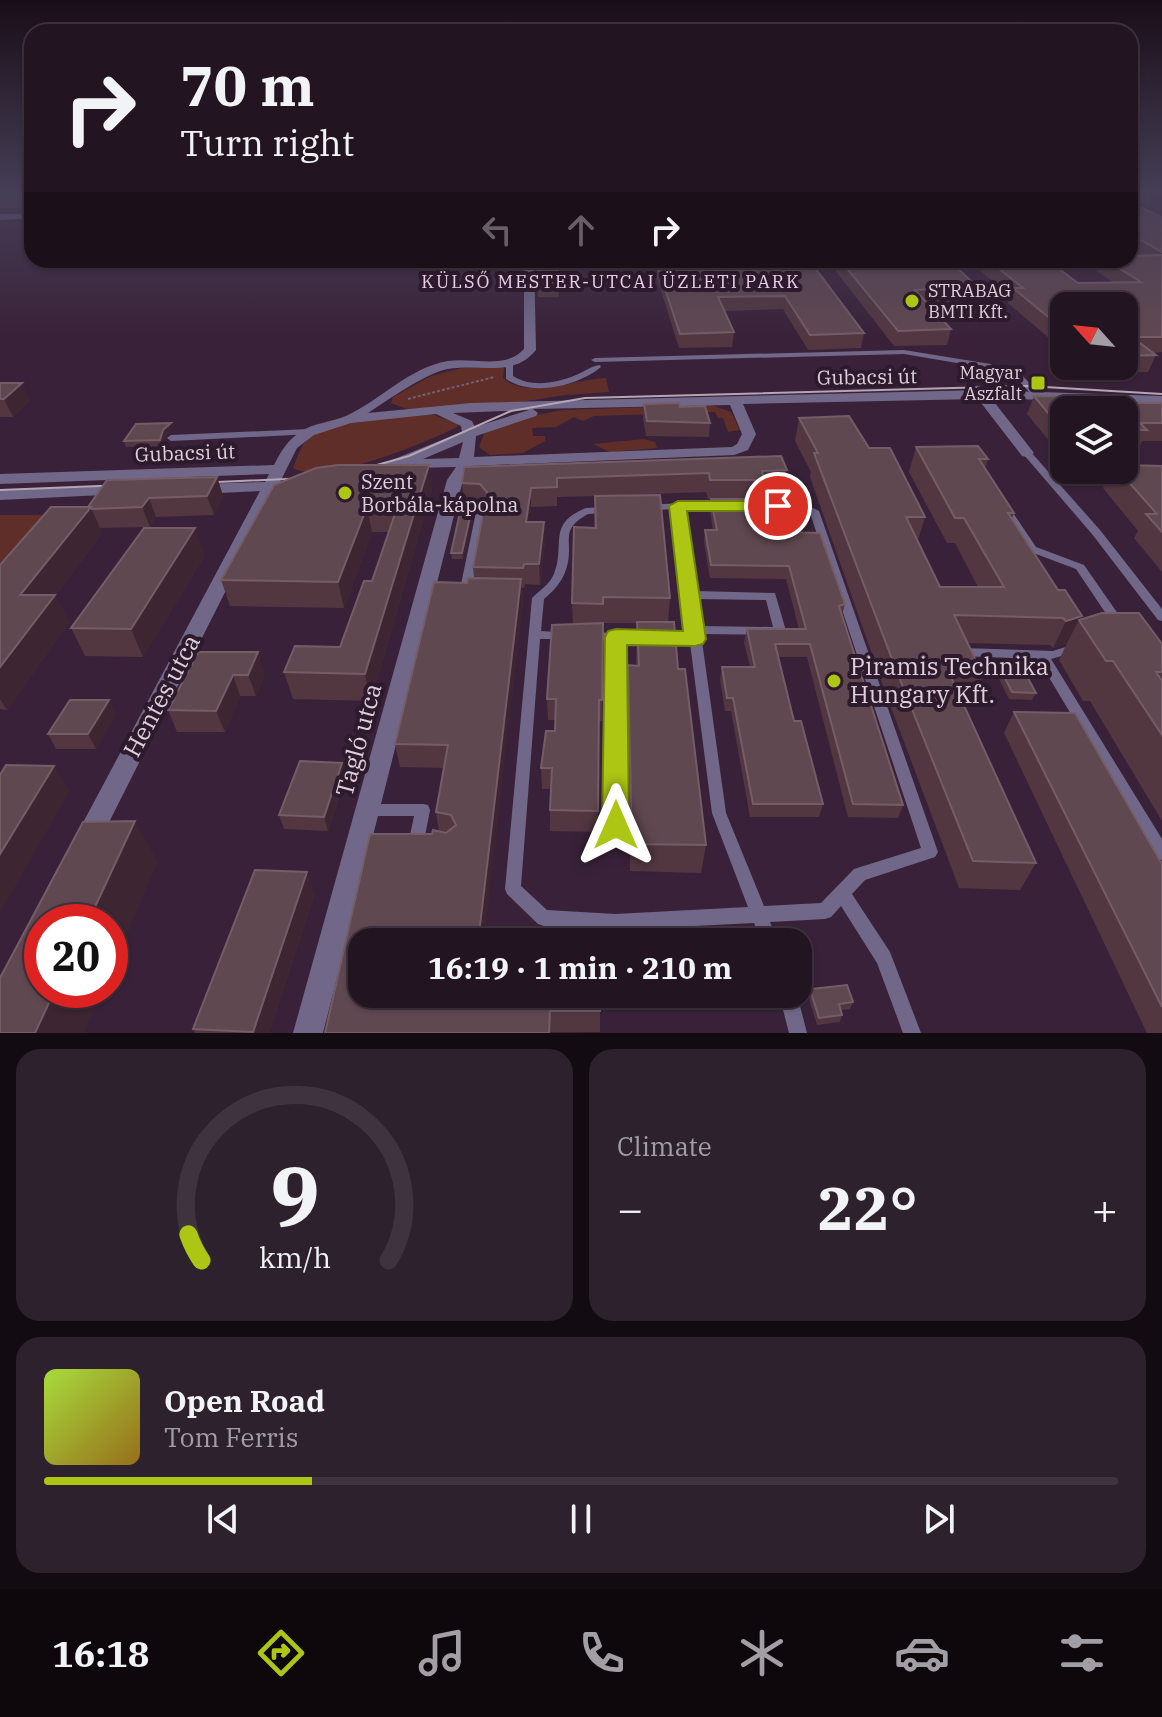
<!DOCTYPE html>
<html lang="en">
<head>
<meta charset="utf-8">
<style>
  :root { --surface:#221421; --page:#2e212e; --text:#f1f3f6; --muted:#a29ea5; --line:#3f333f; --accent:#acc613 }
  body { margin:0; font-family:"IBM Plex Serif",serif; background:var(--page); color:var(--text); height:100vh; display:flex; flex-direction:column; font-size:30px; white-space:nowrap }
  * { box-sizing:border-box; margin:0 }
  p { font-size:26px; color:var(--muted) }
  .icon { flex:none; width:44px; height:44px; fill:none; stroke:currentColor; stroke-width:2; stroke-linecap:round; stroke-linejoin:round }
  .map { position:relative; height:1033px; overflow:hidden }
  .panel { display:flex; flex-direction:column; gap:16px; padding:16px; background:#130b12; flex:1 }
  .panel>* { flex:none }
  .hud { position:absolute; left:24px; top:24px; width:1114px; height:244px; border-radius:24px; box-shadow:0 2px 6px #0004,0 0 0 2px var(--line); background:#221421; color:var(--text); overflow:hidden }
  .needle { width:52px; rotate:297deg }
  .fabs { position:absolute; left:1050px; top:292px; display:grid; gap:16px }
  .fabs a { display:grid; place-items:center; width:88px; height:88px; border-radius:16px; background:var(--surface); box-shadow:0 2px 6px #0004,0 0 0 2px var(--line); font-size:40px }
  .speed { position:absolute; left:24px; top:904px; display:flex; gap:16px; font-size:40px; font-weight:700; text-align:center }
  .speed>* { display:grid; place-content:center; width:104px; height:104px; border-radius:50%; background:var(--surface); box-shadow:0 2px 6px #0004,0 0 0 2px var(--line); line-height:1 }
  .speed .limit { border:12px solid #d22; background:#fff; color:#111 }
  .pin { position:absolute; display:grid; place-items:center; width:68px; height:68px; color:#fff; margin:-34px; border:4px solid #fff; border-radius:50%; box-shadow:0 2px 8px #0007 }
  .me { position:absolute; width:88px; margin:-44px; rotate:0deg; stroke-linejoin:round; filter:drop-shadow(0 0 6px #0008) }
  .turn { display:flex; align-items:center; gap:28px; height:168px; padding:0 24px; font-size:36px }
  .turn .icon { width:104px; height:104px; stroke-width:2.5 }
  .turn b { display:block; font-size:56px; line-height:68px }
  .lanes { display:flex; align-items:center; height:76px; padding:0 24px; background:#0003; justify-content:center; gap:40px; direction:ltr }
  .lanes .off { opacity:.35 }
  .big { font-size:60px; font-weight:800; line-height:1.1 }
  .panel .card { flex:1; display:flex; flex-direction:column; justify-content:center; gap:12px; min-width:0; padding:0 28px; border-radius:24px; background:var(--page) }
  .panel .dial { align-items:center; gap:0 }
  .dial svg { height:208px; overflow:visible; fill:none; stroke:var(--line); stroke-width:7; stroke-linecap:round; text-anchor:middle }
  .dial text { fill:var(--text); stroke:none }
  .song { display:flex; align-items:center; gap:24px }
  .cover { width:96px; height:96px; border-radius:12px; background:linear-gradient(135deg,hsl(80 70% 55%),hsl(40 70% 35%)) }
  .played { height:8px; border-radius:4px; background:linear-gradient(90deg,var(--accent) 25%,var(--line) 25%) }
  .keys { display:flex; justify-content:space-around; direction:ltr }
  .heat { display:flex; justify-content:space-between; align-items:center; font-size:44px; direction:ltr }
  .panel .tiles { flex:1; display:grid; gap:16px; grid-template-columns:1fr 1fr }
  .card:last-child { grid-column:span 2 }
  .trip { position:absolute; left:348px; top:928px; width:464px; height:80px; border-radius:24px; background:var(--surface); box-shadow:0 2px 6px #0004,0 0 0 2px var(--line); font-weight:800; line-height:80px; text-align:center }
  .tab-bar { display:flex; height:128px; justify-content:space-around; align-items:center; background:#0e080d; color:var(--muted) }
  .tab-bar .icon { width:56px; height:56px }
  .tab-bar .on { color:var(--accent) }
  .tab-bar b { font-size:36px; color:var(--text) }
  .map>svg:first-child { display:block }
  .built { fill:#392239; fill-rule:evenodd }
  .green { fill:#602e28 }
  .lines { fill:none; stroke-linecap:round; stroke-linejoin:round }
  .path { stroke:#716070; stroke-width:2; stroke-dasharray:3 2; stroke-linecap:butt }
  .lane { fill:#716889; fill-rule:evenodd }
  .street { fill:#716889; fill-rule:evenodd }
  .tram { stroke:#b5a6b4; stroke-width:2 }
  .wall { fill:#523741 }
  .shaded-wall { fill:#3d2531 }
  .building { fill:#604851; stroke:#745d67; stroke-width:2 }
  .route { fill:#acc613; stroke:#70810c; stroke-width:2 }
  .poi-dot { fill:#acc613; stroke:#2d1a2c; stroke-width:3 }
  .labels { text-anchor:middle; stroke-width:8; stroke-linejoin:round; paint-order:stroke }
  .far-neighbourhood-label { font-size:18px; letter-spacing:2px; fill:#e9d0e8; stroke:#2d1a2c }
  .far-poi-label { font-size:18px; fill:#ddd0dc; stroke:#2d1a2c; text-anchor:start }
  .street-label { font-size:20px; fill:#ddd0dc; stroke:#2d1a2c }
  .poi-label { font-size:20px; fill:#ddd0dc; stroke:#2d1a2c; text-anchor:start }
  .near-poi-label { font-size:24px; fill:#ddd0dc; stroke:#2d1a2c; text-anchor:start }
  .near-street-label { font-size:24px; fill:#ddd0dc; stroke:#2d1a2c }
</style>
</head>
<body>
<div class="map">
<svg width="1162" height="1033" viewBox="0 0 1162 1033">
  <rect width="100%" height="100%" fill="#2d1a2c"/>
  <path class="built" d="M0,192h32v68h1098v-68h32v841h-1162zM1064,306h60v60h-60zM1064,410h60v60h-60zM42,922h68v68h-68zM362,942h436v52h-436z"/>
  <path class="green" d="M461,368h43l-1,10c22,22 74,1 103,0l3,14 -44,3 -50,8 -108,6 -16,-6 2,-6 38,-21z
    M711,405l20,7 9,18 -12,2 -5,-14h-5l-3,-6 -121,4 -11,5 -9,-4 -18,10 -24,1 1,8h12v5l-22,12 -33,2 -11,-8 5,-14 46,-17 33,-6z
    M434,415l24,9 -1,3c-30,15 -134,59 -164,41 4,-9 7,-21 14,-28 23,-22 96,-25 127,-25z
    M644,439l11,3 2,6 -47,4 -17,-8z
    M0,515h48l-48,55z"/>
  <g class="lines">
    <path class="path" d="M408,399l86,-22"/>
    <path class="lane" d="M904,350l111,18 25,26 -4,2h-3l-23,-24 -106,-18 -309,8 -4,-2 4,-2z
      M506,361h3l4,2v13c18,12 44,7 63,-1 8,-3 15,-9 24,-10l1,2c-23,19 -69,30 -95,12z
      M309,429l3,1 1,2 -1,2 -141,7 -4,-3 4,-3z
      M1027,450l3,1 70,79 62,79v12l-4,-1 -66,-86 -68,-79 -1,-2z
      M703,502l100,1 16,8 119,341 -3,5 -70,23 -13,14 38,58 31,81h-18l-26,-70 -36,-57 -10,11 -6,2 -55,3 8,20h-16l-8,-19 -139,7 -71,-4 -6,-2 -31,-30 -2,-5 27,-291c8,-8 18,-14 22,-24 12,-29 -8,-50 32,-66zM703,508l98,1 9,4 111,335 -67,21 -33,34 -57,3 -38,-93 -25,-179 79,1 4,-1 2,-3 -11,-38 -80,-2 -12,-82zM674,509l15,126h-28l-2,3 2,3 29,2 22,170 36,94 -133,7 -68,-4 -26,-24 19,-247h29l2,-3 -2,-3 -28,-2 3,-32c16,-13 25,-27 25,-49 0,-6 -1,-13 1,-19 3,-8 11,-13 18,-17zM696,599l70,1 7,27 -73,-1z
      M447,505h31l3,1 5,5 -14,78 -2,3h-8l-2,-3 16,-77 -32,-2 -2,-2 2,-2z
      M1006,506l3,1 27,40 48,18 39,56 2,3 -2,3h-8l-39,-58 -48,-18 -27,-42z
      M589,632l60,2 4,1 2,3 -2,3 -4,1 -27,-1 1,184 -2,5 -5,2 -5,-2 -2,-5 1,-184 -25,-2 -2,-3 2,-3z
      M1075,644l4,1 2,3 -2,3 -28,8 111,180v21l-5,-2 -119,-199 -77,-3 -4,-1 -2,-3 2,-3 4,-1 92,3z
      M369,804h54l5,1 2,5 -5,26 4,1 3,5 -3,5 -5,2 -12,-4 -3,-5 5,-24h-45l-5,-1 -2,-5 2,-5z
      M779,994h18l10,39h-18z"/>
    <path class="street" d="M0,214h32v4l-32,2z
      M524,260h10l2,90c-25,31 -64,10 -96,21 -26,10 -49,27 -72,42l103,-10 510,-13 181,6v8l-171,-6 43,55 -7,4 -5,-1 -44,-57 -235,5 13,30 -8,16 -14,5 -263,11 -8,14 -140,553h-30l154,-553 9,-13 -44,1 -6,-2 -29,9 -7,-4 2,-3 90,-36 -1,-6 -25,-12 -85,9 -37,12 -17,13 -17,34 7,4 -3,3 -8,2 -180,357 -9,3 -9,-3 -3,-8 3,-8 182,-341 -61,3 -8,-5 8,-5 66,-2 4,-8 -269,10v-10l274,-9c7,-14 13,-24 26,-33 13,-9 32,-10 46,-16 35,-16 62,-48 102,-55 25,-4 57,9 76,-12zM730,405l12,29 -5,10 -5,3 -258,10 2,-21 60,-20 2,-3 -5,-4zM529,410l-54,17 -3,-6 -19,-8zM463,442l-4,16 -36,1z
      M119,486l8,5 -3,3 -124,6v-10z"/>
    <path class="tram" d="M359,470l50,-14 102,-45 74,-13 443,-12 134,8
      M196,483l112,-5
      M0,490l124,-5"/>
  </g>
  <path class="wall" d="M0,192h32v15l-32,1z
    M1130,192h23l-5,11 -16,1 30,13v135l-10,1 4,2 -8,17 -59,1 -8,-7h43v-60h-60v45l-56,-48 2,-7 -39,-33h-19l24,23 -5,14 -43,4 23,25 -4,16 -53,1 -67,-86h220l31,23 35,-1 -18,-12 4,-10h31l8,-4 -8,-5z
    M404,260h110v1l-109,3z
    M537,260l21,22 1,15h-21z
    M674,260h54l4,8h35l-3,-4 1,-4h44l55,73 -3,15 -53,2 -25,-41 -59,2 10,21 -2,15 -53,1 -22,-70v-13h19z
    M0,383l30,17 -17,17h-13z
    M1034,396l85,7h43v38h-20l-3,7h-15v-38h-60v38h-9l-28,-34z
    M644,404l66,19 -1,14 -63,-1 -3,-18z
    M799,418l70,30 56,69 -7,23 22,47h38l-23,-44h-8l-38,-71 7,-25 72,12 -3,9 29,45 -2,6 46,71 23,29 81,25v177l-72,-120h-7l-24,-41 8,-17 -14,5 -3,-3 -82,-2 15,32 -11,28 -9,-1 73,161 -16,27 -61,-2 -73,-194 -76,-217 1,-5 -16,-31z
    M173,429l-8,7 -3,10 -36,1 -2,-6z
    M1162,466v106l-28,-34 4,-7 -35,-43 8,-18h13z
    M464,467l323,3 -3,19 -21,1 -2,9 14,33 70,72 -3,11 61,190 -5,13 -50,-1 -41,-160h-29l16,64 29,83 -4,13h-69l-19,-106h-6l-5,-31 2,-13h28l-6,-25 3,-13h52l-13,-50 -76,-1 -6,-36 1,-12h8l-3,-19 1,-12h-3l-2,-7 -108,4 72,102 -2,24 10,47 28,176 -5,28 -71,-2 -3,-178 1,-28 8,1 1,-43h-34l-1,98h-3l-1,111 -48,-1v-21l1,-21h-9l-1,-21 14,-37v-11h-7l-1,-21 26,-75 -1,-21 22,-75 1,-32 -38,1v9l-26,1 -2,15 16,20 -5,43 -15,-1 -1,4h-2l1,13 -39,333 116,77v21l-275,1 107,-199 7,-2 -3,-20 8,-44 -44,-1 -5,-23 72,-161 7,-5 -1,-11 12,-61 -3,-3 -18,-1 -2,-19z
    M217,477l6,19 -9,19 -58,2 -6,10 -50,1 2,5 -47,63 14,26 -62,88 -7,-1v-144l88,-58z
    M274,485l158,4 -61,212 -78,-2 -9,-27 56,-25 32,-66 17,-49h-17l-28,76 -114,-2 -9,-26z
    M472,515l-9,44h-11l-1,-6z
    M205,555l-62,102 -58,-1 -14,-28z
    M198,652l67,21 -9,23h-16l-15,36h-48l-9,-22z
    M1001,670l35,23 -4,7 -23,-1 -11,-22z
    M1014,712l148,152v169h-15l-143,-300z
    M116,714l-20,35h-40l-8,-15z
    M346,777l-18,54 -44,-2 -5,-14z
    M315,893l-46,140h-74l-2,-4z
    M810,989l43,13 -3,7 -9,1 1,5 -2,7 -23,3 -9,-30z"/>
  <path class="shaded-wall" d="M22,383l8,17 -17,17 -9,-18z
    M171,423l2,6 -8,7 -3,10 -2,-6 3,-10z
    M429,465l3,24 -61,212 -6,-27z
    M217,477l6,19 -9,19 -7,-19z
    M531,488v19l-4,34 -1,-19z
    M149,498l7,19 -6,10 -8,-20z
    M91,507l11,26 -47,63 14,26 -62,88 -7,-11v-32l20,-72z
    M367,507l5,25 -28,76 -6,-26z
    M472,508v7l-9,44 -1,-6z
    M544,522l1,20 -5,43 -1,-21z
    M195,528l10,27 -62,102 -12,-28z
    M521,579l2,22 -39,341 -5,-8z
    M1082,616l-2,5 -1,-1 -12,23 -14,5 13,-27z
    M258,652l7,21 -9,23 -8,-21z
    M233,675l7,21 -15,36 -9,-21z
    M109,700l7,14 -20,35 -8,-15z
    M342,763l4,14 -18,54 -4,-14z
    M54,766l16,25 -70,122v-59z
    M135,821l23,41 -48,111v-51h-22z
    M307,872l8,21 -46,140h-15z
    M55,990h48l-19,43h-49z"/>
  <path class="building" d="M0,192h32v4l-32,1z
    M1130,203l32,14v35l-32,-18z
    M1162,255v82h-30l24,18 -32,1v-50h-60v24l-51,-42h10l-35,-28h59l31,23 63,-1 -35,-22h24v-4z
    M537,260h20l1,22h-20z
    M680,260h48l4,8h45l-5,-8h37l55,73 -54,2 -25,-39 -67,1 16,35 -54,2 -23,-69 25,-1z
    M840,260h109l27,26 -61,4 36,39 -53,2z
    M0,383h22l-18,16h-4z
    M1034,396l79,1 6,6h43v20h-22l7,7h-23v-20h-60v20h-2z
    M679,403l1,4 25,-1 5,17 -63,-2 -3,-17z
    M849,416l20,32h21l35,69h-19l34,70h64l-40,-69h-9l-39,-71 62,-1 10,13h-9l35,54h-6l50,77h7l17,26 -16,5 -3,-3 -109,-3 29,60h-33l86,188 -63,-2 -78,-194 -81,-214h4l-19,-35z
    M171,423l-8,7 -3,10 -36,1 12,-17z
    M781,456l6,14 -25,1 2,9h-54l-1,-7 -152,5v9l-26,1 -5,34h18l-5,42h-15l-1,4 -50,-1 14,-75 -7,-8 -18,-1 2,-16z
    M338,465h91l-64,209 -81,-2 11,-26 45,1 24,-66h8l25,-73 -30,-1 -29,75 -117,-2 53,-95 42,-17z
    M1124,465l38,1v66l-16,-18h11l-39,-44h6z
    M217,477l-10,19 -58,2 -7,9 -50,2 -1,-2h-3l19,-27z
    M660,495l10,103 -67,-1v7l-31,-1 2,-76 22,1 -1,-32z
    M711,499h55l9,33 45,1 25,71 -6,2 64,199 -50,-1 -43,-160h-35l19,77h7l22,83h-70l-20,-106h-6l-5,-31h33l-8,-38h59l-17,-63 -78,-1 -6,-35h12z
    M51,507h40l-71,88h35l-55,72v-102z
    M461,508h11l-10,45h-11z
    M144,528h51l-64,101 -60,-1z
    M468,578l53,1 -42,355 120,1v7h-237v52h238v17h-50l-1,22h-224l45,-199h62l1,-4 13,3 10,-8 -5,-10 -15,-3 12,-67 -53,-1 39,-162 33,1z
    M1102,613h37l23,31v28h-6l6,9v54l-49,-74h-7l-27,-41z
    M637,622h37l4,47h7l21,176 -74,-1 -4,-179 11,1z
    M603,623l-1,77h-3l-1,111 -48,-1 2,-42h-11l5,-37h9l1,-32h-9l5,-74z
    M198,652h60l-10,23h-15l-17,36 -48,-1z
    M1001,670l23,1 12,22 -24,-1z
    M70,700h39l-21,34h-40z
    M1014,712l61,1 87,151v143z
    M300,761l42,2 -18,54 -45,-2z
    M6,765l48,1 -54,88v-79z
    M135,821l-47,101h-46v68h13l-20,43h-35v-55l83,-156z
    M255,870l52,2 -54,160 -60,-3z
    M847,985l6,17 -14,2 3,11 -23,3 -9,-29z"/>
  <linearGradient id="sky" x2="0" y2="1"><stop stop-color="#190e18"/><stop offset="0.57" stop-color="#463e56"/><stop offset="1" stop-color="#463e56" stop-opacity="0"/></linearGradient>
  <rect width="1162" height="337" fill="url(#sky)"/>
  <path class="route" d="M678,501h100l9,5 -9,5h-91l19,128 -3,5 -8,2 -68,-1 2,180 -4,8 -9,4 -10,-4 -4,-8 3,-188 3,-6 8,-2 67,2 -14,-125z"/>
  <g class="poi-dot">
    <circle cx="912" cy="301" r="8"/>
    <rect x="1030" y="375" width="16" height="16" rx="4"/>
    <circle cx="345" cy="493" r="8"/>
    <circle cx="834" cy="681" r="8"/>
  </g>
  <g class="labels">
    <g class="far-neighbourhood-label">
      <text x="611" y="288">KÜLSŐ MESTER-UTCAI ÜZLETI PARK</text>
    </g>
    <g class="far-poi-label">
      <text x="928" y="297">STRABAG<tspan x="928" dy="21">BMTI Kft.</tspan></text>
      <text x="1022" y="379" text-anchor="end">Magyar<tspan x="1022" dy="21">Aszfalt</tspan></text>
    </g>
    <g class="street-label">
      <text transform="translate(867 377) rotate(-1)" y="7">Gubacsi út</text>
      <text transform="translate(185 453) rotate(-2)" y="7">Gubacsi út</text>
    </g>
    <g class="poi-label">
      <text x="361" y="489">Szent<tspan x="361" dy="23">Borbála-kápolna</tspan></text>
    </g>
    <g class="near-poi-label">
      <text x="850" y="675">Piramis Technika<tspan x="850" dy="28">Hungary Kft.</tspan></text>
    </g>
    <g class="near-street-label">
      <text transform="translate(162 696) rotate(-62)" y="8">Hentes utca</text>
      <text transform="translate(359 740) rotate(-75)" y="8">Tagló utca</text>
    </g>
  </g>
</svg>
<div class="fabs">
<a><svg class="needle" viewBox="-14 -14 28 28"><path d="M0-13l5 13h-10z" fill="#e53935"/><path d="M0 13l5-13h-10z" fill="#a29ea5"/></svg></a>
<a><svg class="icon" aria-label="layers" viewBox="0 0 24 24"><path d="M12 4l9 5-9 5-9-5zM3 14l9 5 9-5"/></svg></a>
</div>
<div class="speed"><div class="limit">20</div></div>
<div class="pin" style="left:778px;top:506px;background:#d93025"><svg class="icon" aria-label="arrive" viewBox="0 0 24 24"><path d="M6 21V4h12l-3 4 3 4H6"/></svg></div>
<svg class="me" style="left:616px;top:825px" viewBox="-20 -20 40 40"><path d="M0-17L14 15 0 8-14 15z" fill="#acc613" stroke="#fff" stroke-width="4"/></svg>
<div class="trip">16:19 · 1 min · 210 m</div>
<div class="hud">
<div class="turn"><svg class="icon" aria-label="right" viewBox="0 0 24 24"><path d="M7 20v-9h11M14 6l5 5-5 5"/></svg><div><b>70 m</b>Turn right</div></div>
<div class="lanes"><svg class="icon off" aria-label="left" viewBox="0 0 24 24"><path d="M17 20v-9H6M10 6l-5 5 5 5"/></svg><svg class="icon off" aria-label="ahead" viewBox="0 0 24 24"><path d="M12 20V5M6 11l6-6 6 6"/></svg><svg class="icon" aria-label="right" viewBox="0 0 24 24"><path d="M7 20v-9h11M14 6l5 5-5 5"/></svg></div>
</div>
</div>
<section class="panel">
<div class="tiles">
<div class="card dial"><svg viewBox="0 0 100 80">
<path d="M14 69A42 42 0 1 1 86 69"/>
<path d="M14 69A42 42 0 0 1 9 59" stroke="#acc613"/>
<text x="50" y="56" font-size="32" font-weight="700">9</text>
<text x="50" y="72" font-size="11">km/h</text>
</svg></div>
<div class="card"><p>Climate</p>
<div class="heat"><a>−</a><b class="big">22°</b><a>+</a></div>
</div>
<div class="card">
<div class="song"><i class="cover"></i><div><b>Open Road</b><p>Tom Ferris</p></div></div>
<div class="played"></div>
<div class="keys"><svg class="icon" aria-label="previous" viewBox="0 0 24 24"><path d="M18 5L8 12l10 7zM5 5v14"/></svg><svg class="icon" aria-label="pause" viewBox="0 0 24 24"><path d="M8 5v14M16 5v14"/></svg><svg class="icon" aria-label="next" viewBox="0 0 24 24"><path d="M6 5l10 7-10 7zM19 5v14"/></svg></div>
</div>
</div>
</section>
<nav class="tab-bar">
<b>16:18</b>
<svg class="icon on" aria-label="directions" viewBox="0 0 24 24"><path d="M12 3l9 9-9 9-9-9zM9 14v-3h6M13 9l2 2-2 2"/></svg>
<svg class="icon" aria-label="music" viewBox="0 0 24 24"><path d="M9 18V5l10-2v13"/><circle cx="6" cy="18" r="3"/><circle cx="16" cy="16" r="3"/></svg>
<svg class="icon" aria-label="phone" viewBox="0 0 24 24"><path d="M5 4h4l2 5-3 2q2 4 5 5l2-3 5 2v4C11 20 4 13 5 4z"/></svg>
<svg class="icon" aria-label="climate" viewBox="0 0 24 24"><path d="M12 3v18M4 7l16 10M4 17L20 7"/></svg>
<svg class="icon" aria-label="car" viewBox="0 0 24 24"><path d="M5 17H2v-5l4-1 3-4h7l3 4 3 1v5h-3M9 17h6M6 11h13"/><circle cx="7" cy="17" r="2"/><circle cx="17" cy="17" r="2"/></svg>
<svg class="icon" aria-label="filters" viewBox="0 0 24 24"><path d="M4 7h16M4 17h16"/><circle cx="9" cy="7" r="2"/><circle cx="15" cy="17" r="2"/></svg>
</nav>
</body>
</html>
